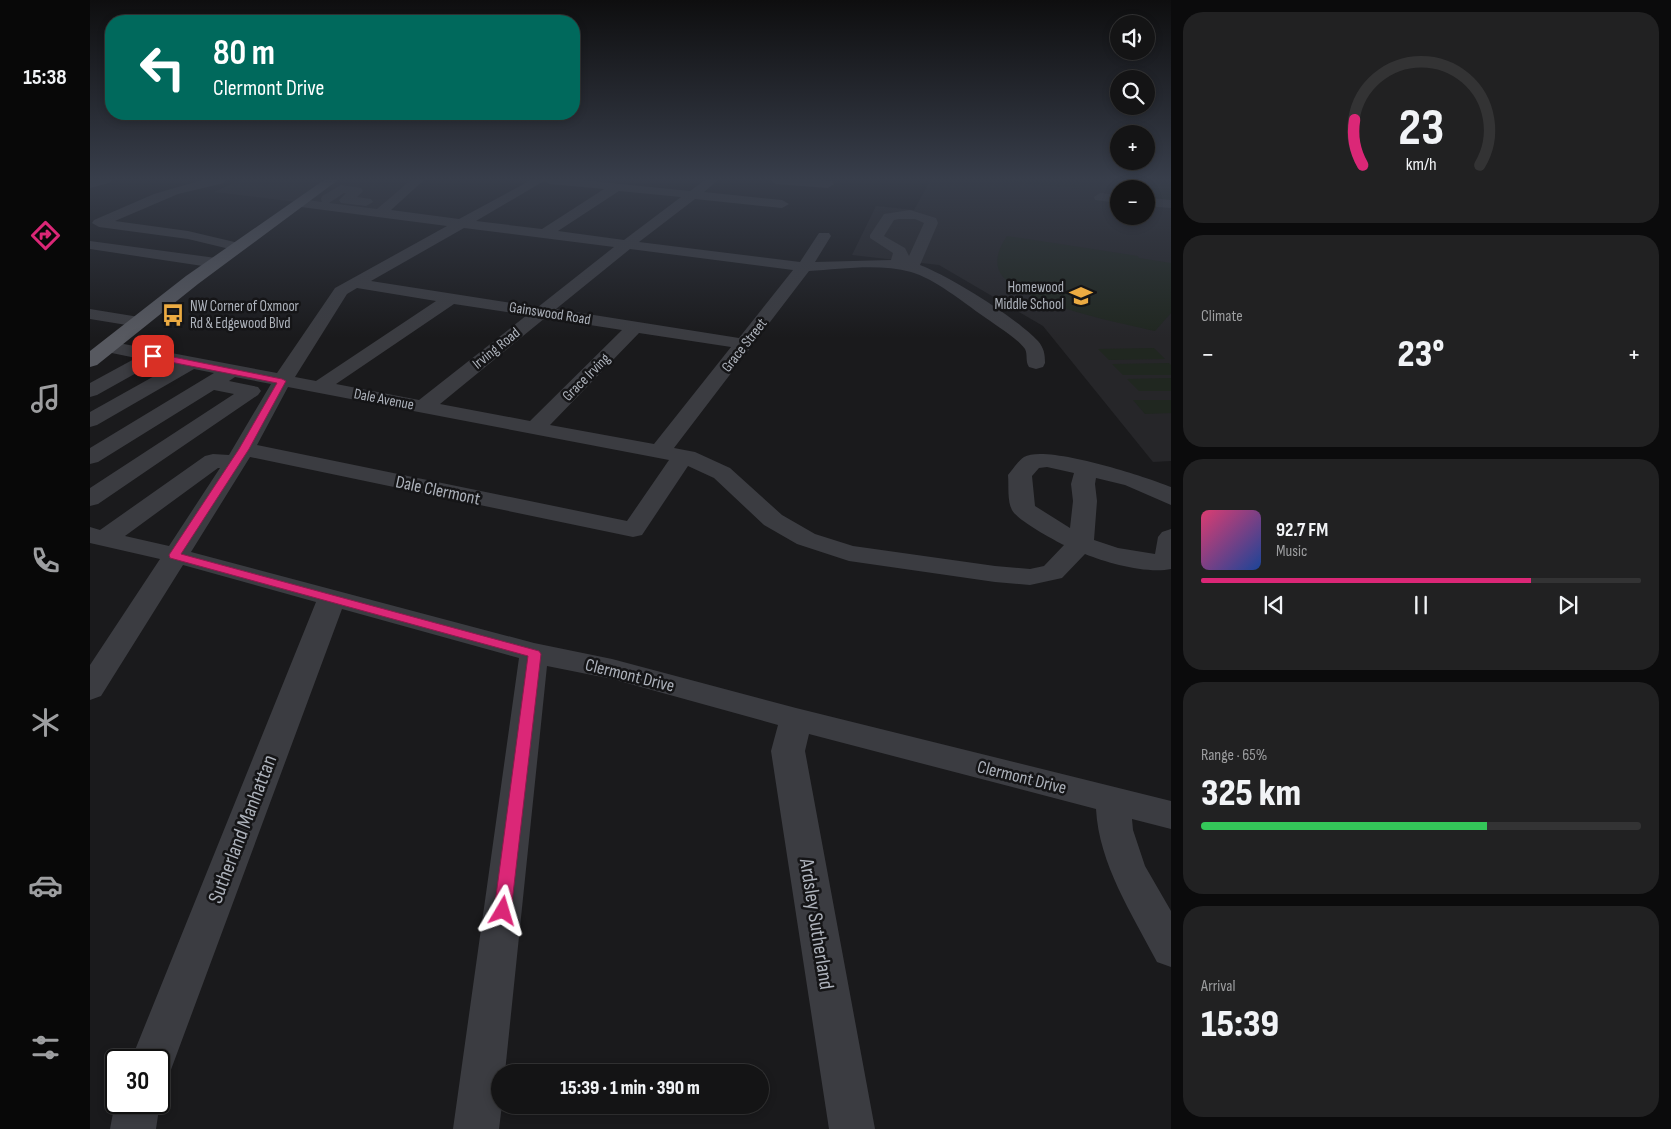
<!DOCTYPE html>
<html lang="en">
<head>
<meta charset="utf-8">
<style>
  :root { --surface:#141415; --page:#212122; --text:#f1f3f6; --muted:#9d9ea0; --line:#333334; --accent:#db2777 }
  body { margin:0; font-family:"Sofia Sans Condensed",sans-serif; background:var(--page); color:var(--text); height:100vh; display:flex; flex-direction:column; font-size:19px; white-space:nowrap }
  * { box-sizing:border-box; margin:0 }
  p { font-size:16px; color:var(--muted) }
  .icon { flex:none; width:28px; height:28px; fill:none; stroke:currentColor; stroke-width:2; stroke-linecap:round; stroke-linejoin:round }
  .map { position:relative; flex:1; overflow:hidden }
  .details { display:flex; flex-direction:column; gap:12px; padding:12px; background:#0b0b0c; width:500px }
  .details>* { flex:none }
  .guide { position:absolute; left:15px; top:15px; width:475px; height:105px; border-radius:20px; box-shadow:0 2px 8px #0003,0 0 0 1px var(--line); background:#00695c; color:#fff; overflow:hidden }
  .buttons { position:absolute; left:1020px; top:15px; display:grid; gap:10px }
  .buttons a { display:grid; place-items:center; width:45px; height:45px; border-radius:50%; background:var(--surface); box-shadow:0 2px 8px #0003,0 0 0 1px var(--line); font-size:25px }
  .speed { position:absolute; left:15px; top:1049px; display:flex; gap:10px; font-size:25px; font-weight:700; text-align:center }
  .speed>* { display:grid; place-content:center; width:65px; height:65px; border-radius:50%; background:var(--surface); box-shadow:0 2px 8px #0003,0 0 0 1px var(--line); line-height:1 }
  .speed .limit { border:2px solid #111; border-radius:8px; background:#fff; color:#111 }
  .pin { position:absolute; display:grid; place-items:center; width:42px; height:42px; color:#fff; margin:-21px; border-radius:10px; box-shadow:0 2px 8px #0006 }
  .me { position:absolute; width:55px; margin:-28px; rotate:7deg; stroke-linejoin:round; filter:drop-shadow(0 0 4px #0008) }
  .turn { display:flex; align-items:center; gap:18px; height:105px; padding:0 25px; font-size:22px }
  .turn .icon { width:65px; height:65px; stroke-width:2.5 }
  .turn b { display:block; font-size:35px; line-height:42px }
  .big { font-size:38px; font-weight:800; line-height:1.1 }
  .details .widget { flex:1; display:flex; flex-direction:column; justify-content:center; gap:8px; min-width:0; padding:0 18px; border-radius:20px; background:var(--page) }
  .details .dial { align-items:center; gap:0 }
  .dial svg { height:130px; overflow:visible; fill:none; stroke:var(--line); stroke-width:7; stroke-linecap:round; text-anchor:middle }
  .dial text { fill:var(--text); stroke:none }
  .song { display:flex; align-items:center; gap:15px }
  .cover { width:60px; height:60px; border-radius:8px; background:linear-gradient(135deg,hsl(340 70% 55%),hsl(220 70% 35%)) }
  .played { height:5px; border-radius:2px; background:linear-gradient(90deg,var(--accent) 75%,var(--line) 75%) }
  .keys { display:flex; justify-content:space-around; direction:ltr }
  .heat { display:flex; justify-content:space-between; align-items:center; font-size:28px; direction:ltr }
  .charge { height:8px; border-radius:4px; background:linear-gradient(90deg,#34c759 65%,var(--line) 0) }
  .trip { position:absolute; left:401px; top:1064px; width:278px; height:50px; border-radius:25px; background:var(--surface); box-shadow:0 2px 8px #0003,0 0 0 1px var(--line); font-weight:800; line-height:50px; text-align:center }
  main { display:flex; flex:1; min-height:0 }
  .dock { display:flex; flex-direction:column; width:90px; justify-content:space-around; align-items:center; background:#080808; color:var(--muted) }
  .dock .icon { width:35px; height:35px }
  .dock .selected { color:var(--accent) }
  .dock b { font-size:22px; color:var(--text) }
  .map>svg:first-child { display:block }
  .built { fill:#262629; fill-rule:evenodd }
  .green { fill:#202720 }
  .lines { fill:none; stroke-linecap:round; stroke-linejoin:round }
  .minor { fill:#3b3c41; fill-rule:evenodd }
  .major { fill:#575960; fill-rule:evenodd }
  .route { fill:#db2777; stroke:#8e194d }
  .labels { text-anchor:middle; stroke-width:5; stroke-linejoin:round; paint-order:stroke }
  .far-poi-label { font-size:15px; fill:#adb2bb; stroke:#151517; text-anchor:end }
  .far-street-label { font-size:15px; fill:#adb2bb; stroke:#151517 }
  .street-label { font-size:18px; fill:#adb2bb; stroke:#151517 }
  .near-street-label { font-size:21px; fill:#adb2bb; stroke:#151517 }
</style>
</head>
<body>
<main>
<nav class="dock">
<b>15:38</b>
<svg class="icon selected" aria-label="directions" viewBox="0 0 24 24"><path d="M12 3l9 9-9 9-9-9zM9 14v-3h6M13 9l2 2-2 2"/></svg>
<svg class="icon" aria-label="music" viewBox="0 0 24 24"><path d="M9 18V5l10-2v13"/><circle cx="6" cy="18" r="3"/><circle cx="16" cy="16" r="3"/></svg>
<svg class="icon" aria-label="phone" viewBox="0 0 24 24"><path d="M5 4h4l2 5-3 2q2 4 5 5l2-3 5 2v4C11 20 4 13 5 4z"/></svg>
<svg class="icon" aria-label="climate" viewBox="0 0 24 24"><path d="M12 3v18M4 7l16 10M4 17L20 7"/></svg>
<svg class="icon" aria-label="car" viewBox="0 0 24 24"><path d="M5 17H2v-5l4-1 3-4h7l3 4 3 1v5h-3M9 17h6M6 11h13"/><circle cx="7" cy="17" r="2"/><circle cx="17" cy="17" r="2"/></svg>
<svg class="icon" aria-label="filters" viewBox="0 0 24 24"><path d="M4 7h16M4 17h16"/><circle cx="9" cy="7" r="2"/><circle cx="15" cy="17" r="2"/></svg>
</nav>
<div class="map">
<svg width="1081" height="1129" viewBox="0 0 1081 1129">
  <rect width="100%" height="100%" fill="#1a1a1c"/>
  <path class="built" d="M150,180h175l-36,32 -165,-20z
    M824,180h257v281l-18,1 -110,-136 -104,-61 -87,-10 24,-49 38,4 16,-29zM1029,189h27v27h-27z"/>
  <path class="green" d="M912,180h78v9l-79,-8z
    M1021,180h60v20l-25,-3v-8h-27v3h-2l-4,-10h-3z
    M917,236l131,20 1,2 32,5v50l-16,18c-35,-8 -128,-27 -151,-53 -12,-13 -6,-29 3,-42z
    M1064,348l11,11 -56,1 -11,-11z
    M1079,363l2,2v10h-48l-11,-11z
    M1081,378v13h-32l-12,-12z
    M1043,400h38v13l-26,1z"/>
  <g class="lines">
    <path class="minor" d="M0,180h21l-2,3 -19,5z
      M112,180h24l-2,3 -46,11 -63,27 73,10 55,13 2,3 -2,3 -5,1 -50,-12 -89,-12 -7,-4 2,-3 60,-26z
      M321,180h13l-33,30 68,9 72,-39h50l109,11 15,-11h13l-14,12 78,8 7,4 -7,4 -87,-9 -56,43 161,20 19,-29h10l2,3 -16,26 76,-2 2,-7 -23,-15v-3l14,-21 26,-4 26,8 2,5 -18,42c29,11 97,53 118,76 6,7 7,13 7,22l-2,4 -7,2 -7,-2c-4,-6 -1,-12 -4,-18 -8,-11 -31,-25 -42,-33 -20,-14 -48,-37 -72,-44 -32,-9 -70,-3 -102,-1l-135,177 21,4 35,16 52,47 33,19 38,12 142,20 35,3 14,-3 20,-21c-10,-5 -47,-25 -52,-35 -5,-9 -3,-25 -4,-35 4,-5 10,-14 16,-18 22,-13 122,20 147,30v18l-46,-20 -29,-7 -1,6 2,17 -3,39 24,8 37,6 3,-17 4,-5 9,-3v40c-24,5 -64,-6 -86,-15l-23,24 -32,7 -35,-3 -146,-21 -52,-17 -33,-19 -50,-47 -26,-12 -46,69 -9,2 -383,-80 -59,95 343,91 78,16 184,49 375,93v28l-39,-10 1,11 12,36 26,45v56l-14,-5c-25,-48 -58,-98 -61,-153l-287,-75 -4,17 70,378h-46l-58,-378 7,-26 -166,-46 -65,-13 -42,406h-5v33h2l-3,24h-46l66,-471 -177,-49 -173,466 -10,5v-20h-28l185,-458 -133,-37 -82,131 -11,4v-35l70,-106 -70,-16v-16l10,3 105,-74 8,-2 16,1 42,-71 -36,-7 -6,4 29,6 3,4 -3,4 -160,109 -8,2v-18l144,-94 -20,-4 -116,72 -8,2v-16l124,-75 -20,-4 -97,56 -7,2v-15l84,-47 -18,-3 -59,33 -7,2v-14l46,-25 -34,-7 -3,-4 3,-4 6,-2 169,32 58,-85 112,-62 -146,-19 -7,-4 7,-4 21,3 -1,-3 1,-3 19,-11 20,3 2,3 -6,6 14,2 2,3 -7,4 -25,-3 -2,-3 7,-7h-2l-15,10 48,6zM454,181l6,3 54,5 -62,40 -66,-8zM529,191l62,6 -57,43 -66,-9zM809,219h16l9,4 -15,33 -4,-8 -21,-12 10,-16zM374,228l150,19 -76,60 -167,-26zM540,249l163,21 -54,68 -183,-29zM267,288l79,13 -120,80 -21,-4 52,-83zM364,304l73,11 -108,85 -83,-16zM455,318l77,12 -92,91 -90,-17zM549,333l92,14 -77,97 -104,-19zM198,387l381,73 -42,61 -370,-76zM957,467l27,6 -3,11 2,17 -3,27 -35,-22 -3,-30 7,-8zM128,468h2l-51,78 -44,-10z
      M680,180h48l14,1 2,3 -6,4 -52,-4z
      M1010,193l19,2v8l-24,-3 -1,-3z
      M1056,198l25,2v8l-25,-2z
      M0,241l126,17 5,2 3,3 -3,3 -5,2 -126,-19z
      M0,309l49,8 6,1 3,4 -3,4 -6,1 -49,-8z
      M26,1097v5h43v-3l1,3 -4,27h-46z"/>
    <path class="major" d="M234,180h14l-140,104 -101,81 -7,2v-16l96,-75z"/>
  </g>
  <linearGradient id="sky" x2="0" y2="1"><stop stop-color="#0e0e0f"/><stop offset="0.53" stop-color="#383e4b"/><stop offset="1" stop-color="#383e4b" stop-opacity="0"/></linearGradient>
  <rect width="1081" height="338" fill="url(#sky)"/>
  <path class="route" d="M63,353l129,26 4,2 -37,68 -68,105 358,97 2,3 -30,257 -2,5 -6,2 -6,-2 -3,-5 34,-255 -358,-98 -1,-3 70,-106 38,-66 -127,-25v-4z"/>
  <defs>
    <symbol id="school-bare" viewBox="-9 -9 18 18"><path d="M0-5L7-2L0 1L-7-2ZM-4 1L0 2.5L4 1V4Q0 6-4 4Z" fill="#ecab42" stroke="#151517" stroke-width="2.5" paint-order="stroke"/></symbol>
    <symbol id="bus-bare" viewBox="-9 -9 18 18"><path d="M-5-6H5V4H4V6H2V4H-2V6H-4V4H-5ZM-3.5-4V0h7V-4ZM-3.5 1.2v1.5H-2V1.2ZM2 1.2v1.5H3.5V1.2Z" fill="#ecab42" stroke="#151517" stroke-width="2.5" paint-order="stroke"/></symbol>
  </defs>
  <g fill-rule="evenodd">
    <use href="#school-bare" x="975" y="280" width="32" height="32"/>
    <use href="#bus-bare" x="67" y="299" width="32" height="32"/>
  </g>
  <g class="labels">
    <g class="far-poi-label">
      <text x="974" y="292">Homewood<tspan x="974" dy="17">Middle School</tspan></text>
      <text x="100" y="311" text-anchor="start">NW Corner of Oxmoor<tspan x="100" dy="17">Rd &amp; Edgewood Blvd</tspan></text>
    </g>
    <g class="far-street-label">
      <text transform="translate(460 313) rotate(9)" y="5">Gainswood Road</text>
      <text transform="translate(654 345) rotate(-52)" y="5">Grace Street</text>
      <text transform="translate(406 348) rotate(-39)" y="5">Irving Road</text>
      <text transform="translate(496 377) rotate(-45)" y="5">Grace Irving</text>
      <text transform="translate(294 399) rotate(11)" y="5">Dale Avenue</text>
    </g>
    <g class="street-label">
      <text transform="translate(348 490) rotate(12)" y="6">Dale Clermont</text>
      <text transform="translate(540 675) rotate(14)" y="6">Clermont Drive</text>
      <text transform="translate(932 777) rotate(14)" y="6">Clermont Drive</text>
    </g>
    <g class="near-street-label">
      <text transform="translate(152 829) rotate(-69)" y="7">Sutherland Manhattan</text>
      <text transform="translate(727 924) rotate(81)" y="7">Ardsley Sutherland</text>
    </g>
  </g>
</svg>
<div class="buttons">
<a><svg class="icon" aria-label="sound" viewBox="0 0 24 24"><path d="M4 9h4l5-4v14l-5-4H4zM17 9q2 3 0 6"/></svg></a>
<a><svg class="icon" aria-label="search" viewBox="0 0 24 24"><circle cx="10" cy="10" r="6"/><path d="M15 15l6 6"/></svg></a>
<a>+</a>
<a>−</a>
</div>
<div class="speed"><div class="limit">30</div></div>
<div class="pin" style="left:63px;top:356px;background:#d93025"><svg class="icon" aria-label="arrive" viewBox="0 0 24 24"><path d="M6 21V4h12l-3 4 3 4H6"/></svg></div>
<svg class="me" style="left:413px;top:911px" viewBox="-20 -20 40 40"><path d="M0-17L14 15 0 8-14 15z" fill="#db2777" stroke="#fff" stroke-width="4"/></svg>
<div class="trip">15:39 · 1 min · 390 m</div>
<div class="guide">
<div class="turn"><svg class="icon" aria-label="left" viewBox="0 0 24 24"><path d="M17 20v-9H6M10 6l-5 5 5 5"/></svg><div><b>80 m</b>Clermont Drive</div></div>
</div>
</div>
<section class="details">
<div class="widget dial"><svg viewBox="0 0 100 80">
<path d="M14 69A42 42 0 1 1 86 69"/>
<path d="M14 69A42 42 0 0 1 9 41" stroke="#db2777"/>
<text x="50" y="56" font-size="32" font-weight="700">23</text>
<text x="50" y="72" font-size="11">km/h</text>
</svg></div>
<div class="widget"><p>Climate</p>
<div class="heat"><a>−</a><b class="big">23°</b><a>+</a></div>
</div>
<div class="widget">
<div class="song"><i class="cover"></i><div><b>92.7 FM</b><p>Music</p></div></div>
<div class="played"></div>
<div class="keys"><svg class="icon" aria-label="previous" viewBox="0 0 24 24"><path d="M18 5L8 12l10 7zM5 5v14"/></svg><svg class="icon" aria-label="pause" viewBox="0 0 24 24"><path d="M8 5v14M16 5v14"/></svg><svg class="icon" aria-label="next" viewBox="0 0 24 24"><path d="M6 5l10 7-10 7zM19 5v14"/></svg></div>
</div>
<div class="widget"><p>Range · 65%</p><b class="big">325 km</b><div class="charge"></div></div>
<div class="widget"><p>Arrival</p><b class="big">15:39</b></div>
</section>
</main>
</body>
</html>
